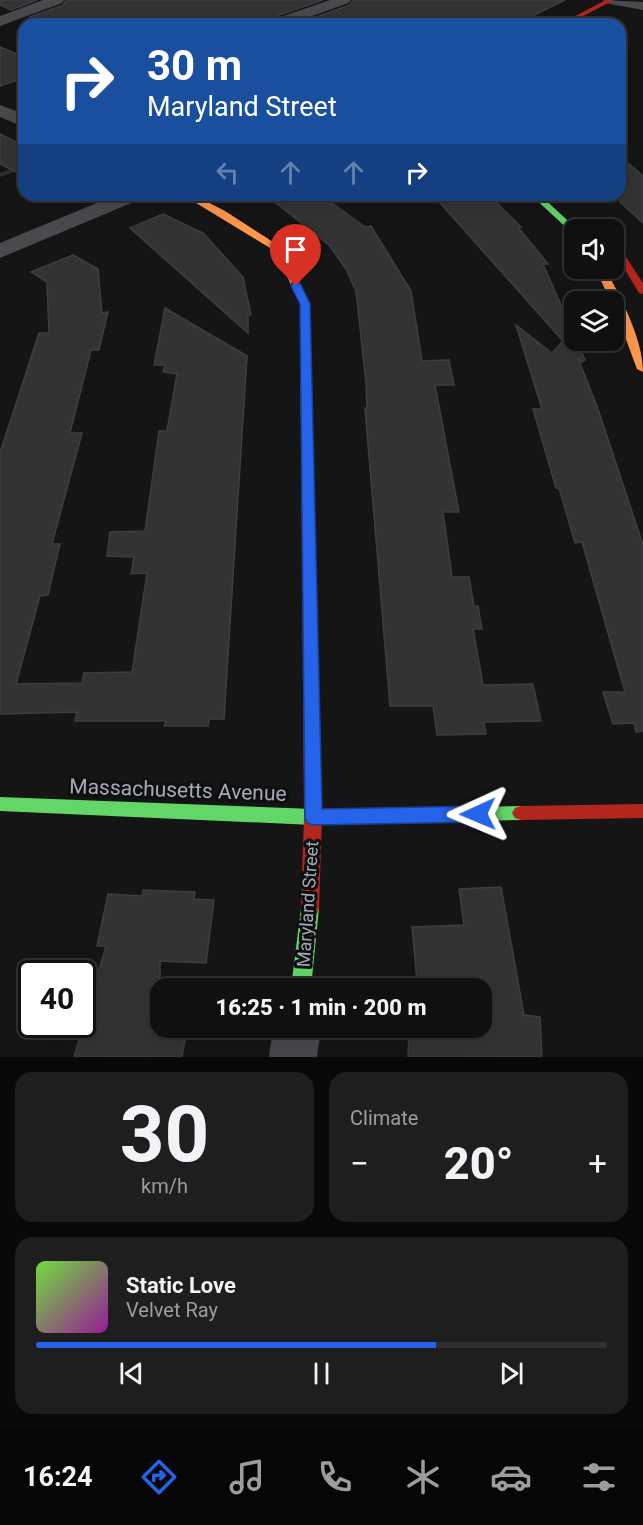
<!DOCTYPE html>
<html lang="en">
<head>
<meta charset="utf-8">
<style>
  :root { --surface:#101010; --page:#1e1e1e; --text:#f1f3f6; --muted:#9c9d9f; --line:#303030; --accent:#2563eb }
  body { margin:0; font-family:Roboto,sans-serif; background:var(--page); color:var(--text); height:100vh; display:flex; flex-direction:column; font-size:22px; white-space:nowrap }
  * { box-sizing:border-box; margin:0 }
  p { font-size:20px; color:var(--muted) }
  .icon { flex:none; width:33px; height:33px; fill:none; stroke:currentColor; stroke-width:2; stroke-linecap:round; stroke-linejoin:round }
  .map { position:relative; height:1057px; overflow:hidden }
  .panel { display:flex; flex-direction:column; gap:15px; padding:15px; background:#090909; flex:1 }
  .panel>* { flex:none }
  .hud { position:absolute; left:18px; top:18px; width:608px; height:183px; border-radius:18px; box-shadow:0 6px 24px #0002,0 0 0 2px var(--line); background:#1a4fa0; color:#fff; overflow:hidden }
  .buttons { position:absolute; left:564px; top:219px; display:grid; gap:12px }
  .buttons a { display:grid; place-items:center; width:60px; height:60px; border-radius:12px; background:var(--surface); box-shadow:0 6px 24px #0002,0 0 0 2px var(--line); font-size:30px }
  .speed { position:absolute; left:18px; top:960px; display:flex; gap:12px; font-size:30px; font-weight:700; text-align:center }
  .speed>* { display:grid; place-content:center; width:78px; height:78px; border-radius:50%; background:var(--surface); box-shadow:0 6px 24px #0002,0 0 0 2px var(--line); line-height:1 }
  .speed .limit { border:3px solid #111; border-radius:9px; background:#fff; color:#111 }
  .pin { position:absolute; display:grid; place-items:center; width:51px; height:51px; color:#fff; margin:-62px -26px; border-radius:50% 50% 50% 0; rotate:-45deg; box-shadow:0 0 6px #0007 }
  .pin .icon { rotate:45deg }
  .me { position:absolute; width:66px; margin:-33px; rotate:269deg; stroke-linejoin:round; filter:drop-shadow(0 0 4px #0008) }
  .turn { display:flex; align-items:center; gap:21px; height:126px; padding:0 30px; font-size:27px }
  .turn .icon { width:78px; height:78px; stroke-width:2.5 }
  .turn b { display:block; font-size:42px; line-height:51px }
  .lanes { display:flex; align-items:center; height:57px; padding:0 30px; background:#0003; justify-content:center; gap:30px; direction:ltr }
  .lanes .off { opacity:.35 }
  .big { font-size:45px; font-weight:800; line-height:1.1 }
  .panel .widget { flex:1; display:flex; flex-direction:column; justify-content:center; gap:9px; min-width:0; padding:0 21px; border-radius:18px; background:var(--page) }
  .panel .dial { align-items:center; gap:0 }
  .dial b { font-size:78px; line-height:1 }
  .song { display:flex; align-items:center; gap:18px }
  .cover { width:72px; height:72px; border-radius:9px; background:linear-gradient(135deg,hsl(100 70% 55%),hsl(300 70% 35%)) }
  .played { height:6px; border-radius:3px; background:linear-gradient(90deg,var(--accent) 70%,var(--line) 70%) }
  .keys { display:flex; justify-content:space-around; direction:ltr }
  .heat { display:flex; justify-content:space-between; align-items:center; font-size:33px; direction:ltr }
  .panel .tiles { flex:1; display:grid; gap:15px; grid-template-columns:1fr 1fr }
  .widget:last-child { grid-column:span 2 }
  .trip { position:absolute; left:150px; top:978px; width:342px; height:60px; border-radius:18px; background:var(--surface); box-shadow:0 6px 24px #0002,0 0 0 2px var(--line); font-weight:800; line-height:60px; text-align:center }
  .tabs { display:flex; height:96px; justify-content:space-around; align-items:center; background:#060606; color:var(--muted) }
  .tabs .icon { width:42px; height:42px }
  .tabs .active { color:var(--accent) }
  .tabs b { font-size:27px; color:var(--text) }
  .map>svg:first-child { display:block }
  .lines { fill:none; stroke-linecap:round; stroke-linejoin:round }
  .stream { fill:#273137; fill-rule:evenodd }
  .building { fill:#333334; stroke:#3d3e41; stroke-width:1.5 }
  .street { fill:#494a4e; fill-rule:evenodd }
  .fast { fill:#63d668; fill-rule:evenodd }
  .slow { fill:#ff974d; fill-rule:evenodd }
  .jam { fill:#b3261e; fill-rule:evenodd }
  .route { fill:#2563eb; stroke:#184099; stroke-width:1.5 }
  .labels { text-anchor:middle; stroke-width:6; stroke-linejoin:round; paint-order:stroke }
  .street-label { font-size:18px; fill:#a5abb7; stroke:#0f0f11 }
  .near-street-label { font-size:21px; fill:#a5abb7; stroke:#0f0f11 }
</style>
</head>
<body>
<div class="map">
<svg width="643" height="1057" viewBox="0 0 643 1057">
  <rect width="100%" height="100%" fill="#151515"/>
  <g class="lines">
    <path class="stream" d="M24,164v4l-24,9v-4z"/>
  </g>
  <path class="building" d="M0,0h37l-26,10 -11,-5z
    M66,0h257l-55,19 -4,5h-216l-18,-7 33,-12z
    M353,0h212l-49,24h-220l54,-19z
    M0,47l24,10v21l-24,8z
    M0,134l24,12v30l-24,-12z
    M620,156l23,20v47l-23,-21z
    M266,195h55l44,32 6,-1 40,65 11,70 27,-1 5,25h-19l24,127h-16l9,65h17l5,29h4l4,23h-9l10,56 50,-1 8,37 -57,1 2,12 -49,1 -4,-29h-43l-25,-298h2l-1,-25 -10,-92 -10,-22 -17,-24z
    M433,195h56l32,32h-3l30,37h-5l42,96 -3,2 -4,-4 20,51 45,136v186l-7,1 -2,-9 -21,1 -10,-32h22l-43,-150 -7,1 -16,-55h-3l-23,-79h9l-26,-84 36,28 11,-12z
    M163,214l40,19 40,44 8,38h-3v18l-118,-105z
    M73,255l25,14 4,44 6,-1 -9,38h-8l-21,83h12l-30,111h8l-12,51 -8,1 -24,88 66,-1 2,-10 48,-1 15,-99 -16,1 3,-17 -27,-1 3,-24 35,-1 14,-100h8l10,-57 -14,-2 2,-7h-11l11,-57 82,48 -23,363h-15l-1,7h-44l2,-5h-91l2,-9 -77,2v-261l39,-120h10l-2,-51 -16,-10z
    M501,887l23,128 16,2 2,40h-134l1,-29h73v-51l-65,3 -5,-53 52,-2 -5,-36z
    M143,890l52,2 -1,7 20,1 -8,63 -46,-2v67h27l-5,29h-108l32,-111h-9l11,-52 34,2z"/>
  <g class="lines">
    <path class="street" d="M43,0h21l-2,3 -62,23v-10z
      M330,0h21l-2,3 -60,21h-23l3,-3z
      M603,0l40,2v8l-38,-7z
      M0,105l24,9v13l-24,-10z
      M116,195h28l-3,4 -141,59v-15z
      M273,1028h48l-4,29h-48z"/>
    <path class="fast" d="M531,195h9l38,35h-4v3l-3,-1z
      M0,797l313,12 208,-3 6,2 3,5 -3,5 -6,2 -208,5 -313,-14z
      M310,899l7,3 2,6 -8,80h-20l10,-80 2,-6z"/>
    <path class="slow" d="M183,195h11l31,16 59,38 26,55 3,137 -2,3h-8l-2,-3 -1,-137 -25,-53z
      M595,268h10c16,30 38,71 38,104l-6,-3 -23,-62v-5h-3z"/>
    <path class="jam" d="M606,0h8l-46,24h-8z
      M614,242l3,1 26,40v11l-4,-1 -25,-41z
      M307,437l6,4 9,376 -3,91 -2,6 -7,3 -7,-3 -2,-6 3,-91 -3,-376z
      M643,804v14l-122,2 -6,-2 -3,-5 3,-5 6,-2z"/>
  </g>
  <path class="route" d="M292,283h8l10,21 12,505 156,-3 6,3 3,5 -3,5 -6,3 -165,3 -6,-2 -2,-6 -5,-513 -9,-18z"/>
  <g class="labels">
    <g class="street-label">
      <text transform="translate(308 904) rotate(-86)" y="6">Maryland Street</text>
    </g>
    <g class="near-street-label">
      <text transform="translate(178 790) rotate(2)" y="7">Massachusetts Avenue</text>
    </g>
  </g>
</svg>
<div class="buttons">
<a><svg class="icon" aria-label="sound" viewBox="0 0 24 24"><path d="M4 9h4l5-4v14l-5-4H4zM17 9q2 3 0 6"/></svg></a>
<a><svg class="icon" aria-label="layers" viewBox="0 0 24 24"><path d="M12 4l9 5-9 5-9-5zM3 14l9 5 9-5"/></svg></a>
</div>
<div class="speed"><div class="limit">40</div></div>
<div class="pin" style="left:296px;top:286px;background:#d93025"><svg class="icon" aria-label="arrive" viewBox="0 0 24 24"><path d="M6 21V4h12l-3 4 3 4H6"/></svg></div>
<svg class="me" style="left:478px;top:814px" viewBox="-20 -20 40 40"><path d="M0-17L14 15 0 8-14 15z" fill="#2563eb" stroke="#fff" stroke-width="4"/></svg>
<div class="trip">16:25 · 1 min · 200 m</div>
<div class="hud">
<div class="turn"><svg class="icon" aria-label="right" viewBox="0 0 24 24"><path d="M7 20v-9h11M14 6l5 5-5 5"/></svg><div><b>30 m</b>Maryland Street</div></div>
<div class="lanes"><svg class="icon off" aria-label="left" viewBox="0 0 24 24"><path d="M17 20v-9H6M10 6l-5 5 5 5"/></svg><svg class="icon off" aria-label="ahead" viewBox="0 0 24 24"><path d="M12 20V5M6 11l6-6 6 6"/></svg><svg class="icon off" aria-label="ahead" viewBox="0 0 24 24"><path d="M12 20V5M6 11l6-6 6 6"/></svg><svg class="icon" aria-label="right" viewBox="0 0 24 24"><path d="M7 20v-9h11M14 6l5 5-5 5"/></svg></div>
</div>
</div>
<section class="panel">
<div class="tiles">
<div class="widget dial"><b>30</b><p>km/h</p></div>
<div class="widget"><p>Climate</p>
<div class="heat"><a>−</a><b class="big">20°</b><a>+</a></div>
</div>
<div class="widget">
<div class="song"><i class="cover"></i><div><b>Static Love</b><p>Velvet Ray</p></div></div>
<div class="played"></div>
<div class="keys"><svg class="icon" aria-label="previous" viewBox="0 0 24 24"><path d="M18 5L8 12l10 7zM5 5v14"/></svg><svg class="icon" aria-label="pause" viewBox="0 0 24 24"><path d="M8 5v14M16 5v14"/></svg><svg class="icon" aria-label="next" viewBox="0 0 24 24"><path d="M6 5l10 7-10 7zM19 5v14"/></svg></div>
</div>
</div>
</section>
<nav class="tabs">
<b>16:24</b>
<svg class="icon active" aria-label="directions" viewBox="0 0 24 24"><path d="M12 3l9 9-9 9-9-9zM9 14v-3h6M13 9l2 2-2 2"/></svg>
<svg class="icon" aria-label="music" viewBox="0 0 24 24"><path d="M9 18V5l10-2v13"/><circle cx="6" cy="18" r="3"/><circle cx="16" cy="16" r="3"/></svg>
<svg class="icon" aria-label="phone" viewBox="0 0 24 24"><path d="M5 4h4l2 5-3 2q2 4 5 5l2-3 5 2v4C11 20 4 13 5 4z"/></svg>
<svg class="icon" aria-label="climate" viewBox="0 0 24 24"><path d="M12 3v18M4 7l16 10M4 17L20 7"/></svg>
<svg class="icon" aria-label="car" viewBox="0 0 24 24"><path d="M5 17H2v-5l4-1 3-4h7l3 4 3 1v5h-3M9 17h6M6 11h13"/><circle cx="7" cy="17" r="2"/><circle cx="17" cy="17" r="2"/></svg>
<svg class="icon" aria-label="filters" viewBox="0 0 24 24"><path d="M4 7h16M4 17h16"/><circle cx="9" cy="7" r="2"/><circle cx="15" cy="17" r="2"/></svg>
</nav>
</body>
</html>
